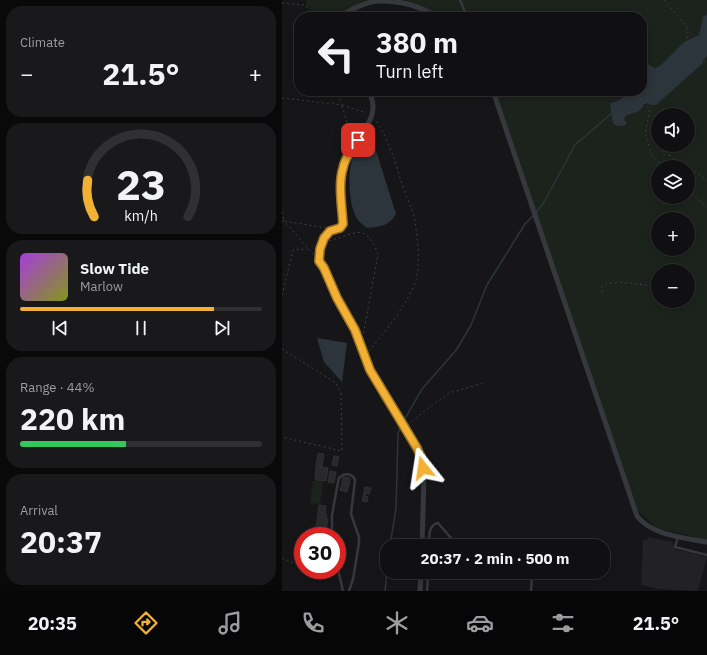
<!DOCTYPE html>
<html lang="en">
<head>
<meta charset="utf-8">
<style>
  :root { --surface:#101012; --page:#19191b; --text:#f1f3f6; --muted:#9c9d9f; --line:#303032; --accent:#f2b134 }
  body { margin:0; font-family:"IBM Plex Sans",sans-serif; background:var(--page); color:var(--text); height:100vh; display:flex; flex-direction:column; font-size:15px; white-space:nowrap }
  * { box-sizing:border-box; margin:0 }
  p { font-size:13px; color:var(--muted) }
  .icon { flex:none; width:22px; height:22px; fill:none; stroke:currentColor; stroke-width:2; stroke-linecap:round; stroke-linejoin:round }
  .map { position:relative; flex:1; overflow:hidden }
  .sheet { display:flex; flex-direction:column; gap:6px; padding:6px; background:#09090a; width:282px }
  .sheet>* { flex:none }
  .guide { position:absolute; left:12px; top:12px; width:353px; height:84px; border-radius:16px; box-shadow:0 2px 10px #0003,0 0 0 1px var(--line); background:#101012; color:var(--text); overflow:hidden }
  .controls { position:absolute; left:369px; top:108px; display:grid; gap:8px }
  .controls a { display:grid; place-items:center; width:44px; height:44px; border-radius:50%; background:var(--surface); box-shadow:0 2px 10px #0003,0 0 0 1px var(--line); font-size:20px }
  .speed { position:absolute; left:12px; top:527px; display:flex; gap:8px; font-size:20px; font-weight:700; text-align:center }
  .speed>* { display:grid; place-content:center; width:52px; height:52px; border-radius:50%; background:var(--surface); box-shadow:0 2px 10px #0003,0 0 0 1px var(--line); line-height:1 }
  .speed .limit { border:6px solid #d22; background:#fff; color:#111 }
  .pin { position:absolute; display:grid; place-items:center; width:34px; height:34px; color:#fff; margin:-17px; border-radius:8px; box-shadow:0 2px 6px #0006 }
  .me { position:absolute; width:44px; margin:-22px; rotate:345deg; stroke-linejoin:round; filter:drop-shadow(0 0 3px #0008) }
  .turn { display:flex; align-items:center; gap:14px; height:84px; padding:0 16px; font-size:18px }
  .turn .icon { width:52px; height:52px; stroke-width:2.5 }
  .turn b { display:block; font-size:28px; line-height:34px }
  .big { font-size:30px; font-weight:700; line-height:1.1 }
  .sheet .card { flex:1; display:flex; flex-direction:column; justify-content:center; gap:6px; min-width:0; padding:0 14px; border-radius:16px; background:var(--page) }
  .sheet .dial { align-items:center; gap:0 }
  .dial svg { height:104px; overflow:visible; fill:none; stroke:var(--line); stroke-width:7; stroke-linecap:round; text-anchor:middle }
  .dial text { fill:var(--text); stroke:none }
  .song { display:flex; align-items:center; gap:12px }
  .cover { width:48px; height:48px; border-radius:6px; background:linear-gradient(135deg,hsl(280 70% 55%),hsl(70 70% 35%)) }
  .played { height:4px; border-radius:2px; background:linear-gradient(90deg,var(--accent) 80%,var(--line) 80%) }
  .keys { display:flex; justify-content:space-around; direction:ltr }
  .heat { display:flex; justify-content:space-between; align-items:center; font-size:22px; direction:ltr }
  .charge { height:6px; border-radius:3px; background:linear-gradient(90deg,#34c759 44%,var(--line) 0) }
  .trip { position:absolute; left:98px; top:539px; width:230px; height:40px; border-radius:16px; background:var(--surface); box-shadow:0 2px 10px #0003,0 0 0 1px var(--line); font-weight:700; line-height:40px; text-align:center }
  .tab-bar { display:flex; height:64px; justify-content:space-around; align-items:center; background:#060607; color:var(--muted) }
  .tab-bar .icon { width:28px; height:28px }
  .tab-bar .active { color:var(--accent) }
  .tab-bar b { font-size:18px; color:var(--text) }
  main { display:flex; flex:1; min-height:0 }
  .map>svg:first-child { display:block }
  .built { fill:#222225 }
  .green { fill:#1c231d; fill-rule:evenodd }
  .water { fill:#2c353c }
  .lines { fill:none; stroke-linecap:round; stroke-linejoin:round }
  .stream { stroke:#2c353c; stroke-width:1.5 }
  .building { fill:#29292c; stroke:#303034 }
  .path { stroke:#3d3f44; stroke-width:1; stroke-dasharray:2 3; stroke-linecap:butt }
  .service { stroke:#37383d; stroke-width:2.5 }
  .minor { stroke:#37383d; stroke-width:5 }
  .route-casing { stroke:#9d7322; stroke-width:10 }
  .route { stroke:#f2b134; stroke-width:7 }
</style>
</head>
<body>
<main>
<section class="sheet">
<div class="card"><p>Climate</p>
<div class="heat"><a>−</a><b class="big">21.5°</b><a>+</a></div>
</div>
<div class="card dial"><svg viewBox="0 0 100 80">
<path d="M14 69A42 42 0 1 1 86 69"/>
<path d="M14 69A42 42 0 0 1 9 41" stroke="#f2b134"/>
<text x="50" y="56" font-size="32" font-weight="700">23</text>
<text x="50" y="72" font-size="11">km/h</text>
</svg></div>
<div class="card">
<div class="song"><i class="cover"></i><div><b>Slow Tide</b><p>Marlow</p></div></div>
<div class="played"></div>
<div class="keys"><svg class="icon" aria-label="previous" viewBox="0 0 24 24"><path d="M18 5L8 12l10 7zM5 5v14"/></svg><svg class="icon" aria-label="pause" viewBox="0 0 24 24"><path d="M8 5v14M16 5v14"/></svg><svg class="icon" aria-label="next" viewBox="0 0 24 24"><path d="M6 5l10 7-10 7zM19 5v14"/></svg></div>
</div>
<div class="card"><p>Range · 44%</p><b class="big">220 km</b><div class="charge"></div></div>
<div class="card"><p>Arrival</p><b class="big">20:37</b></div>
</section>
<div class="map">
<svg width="425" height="591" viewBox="0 0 425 591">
  <rect width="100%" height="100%" fill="#161618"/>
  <path class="built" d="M366,537l25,5 1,7 33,8 -9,34 -39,-2 -18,-4 2,-45h4z"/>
  <path class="green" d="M24,0h66l-29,12 -27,2 -9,-7z
    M106,0h319v540l-50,-12 -20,-18 -143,-419h148v-74h-202l-9,-6zM376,115h30v30h-30zM376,167h30v30h-30zM376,219h30v30h-30zM376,271h30v30h-30z
    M31,481l10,1 -3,22 -10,-1z"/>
  <path class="water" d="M425,14v42l-4,4v3l-47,42h-5l-3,-2 -4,1c-2,8 -10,9 -17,11l-3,4 3,5c-5,3 -9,2 -14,0l-3,-21c10,-1 15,-9 23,-10l2,-2h7v-25l6,-2 6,4 5,-1 25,-25 15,-7 4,-18z
    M91,141l23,73c-7,12 -16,13 -29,14 -4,-3 -9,-7 -11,-11 -8,-16 -10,-53 1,-67 4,-5 10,-8 16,-9z
    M35,338l30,5 -5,39 -18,-20z"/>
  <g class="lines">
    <path class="stream" d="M254,212l7,-8 32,-59 37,-32
      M121,422l19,-33 35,-40 14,-24 16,-40 38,-61 9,-9
      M108,546l6,-38 2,-75 4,-8
      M103,591l2,-21"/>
  </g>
  <path class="building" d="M36,453l6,1 -2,13 -6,-1z
    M52,456l5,1 -2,9 -5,-1z
    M34,467l12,1 -2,13 -11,-1z
    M48,471l6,1 -2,11 -6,-1z
    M61,477l7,1 -1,7 -7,-2z
    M60,483l7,2 -2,7 -7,-2z
    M83,487l6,1 -2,6 -3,-1 -1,3 3,1 -1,5 -5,-1z
    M37,505l7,1 -1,9h2l-1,4h2l-2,11 -10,-1z
    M16,546l5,3v11l-7,-3 3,-5 -4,-1z"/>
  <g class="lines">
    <path class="path" d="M382,0l23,27 1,4 -2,10 21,22
      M0,3l24,2 4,12
      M26,12l8,4 23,-1
      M352,91l16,19 -5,24 7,22 11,11
      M0,98l60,7 -5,-14
      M60,105l24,8
      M60,106l6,20 3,16
      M388,155h-5l-3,-2v-2l2,-1 6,5 37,25
      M406,190l19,17
      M0,212l2,9 42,7
      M0,221h2l31,35
      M47,241c26,-7 36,-20 49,13l-15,82
      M321,292l-2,-5c12,-9 43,-2 57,0
      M0,295l11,-45 15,-1
      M0,349l54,34 5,10 1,58 -60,-14
      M87,351c17,-21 38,-45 47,-71 5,-16 1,-48 -2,-64 -3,-10 -8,-19 -11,-29 -8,-25 -13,-45 -28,-68
      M126,425l11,-10 30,-22 35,-10
      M0,558l19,8 2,2
      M23,570l2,2 26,-1"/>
    <path class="service" d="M178,0l7,17
      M50,536v-21l6,-33 1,-4 4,-3c6,-2 10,0 12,5l-4,34 8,23v6l-6,36 -4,12
      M396,537l-3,10 32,8
      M147,546c0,-8 -1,-21 9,-23l20,23
      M55,565l6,26
      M145,591l1,-19
      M249,591l1,-19"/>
    <path class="minor" d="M61,17c2,-5 7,-6 12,-9 7,-3 16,-7 23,-7 20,-1 43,5 59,16
      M87,91c2,5 4,10 4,15 1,19 -24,41 -30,60 -5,16 -1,41 0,58l-3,3c-17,3 -20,19 -21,34l5,7 13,30 18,32 15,40 50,83 4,22 -2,71
      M211,91l144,425c14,19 48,22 70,26
      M138,591l1,-19"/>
  </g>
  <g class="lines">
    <defs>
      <path id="route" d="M76,140c-6,9 -13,17 -15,28 -5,16 -1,39 0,56l-3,4 -10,3 -6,7 -4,11 -1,12 5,7 13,30 18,32 15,40 47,78 4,9 2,11"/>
    </defs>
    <use href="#route" class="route-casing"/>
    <use href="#route" class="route"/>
  </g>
</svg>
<div class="controls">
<a><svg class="icon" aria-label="sound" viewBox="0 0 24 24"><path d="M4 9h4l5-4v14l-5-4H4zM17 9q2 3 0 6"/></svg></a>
<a><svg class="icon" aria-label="layers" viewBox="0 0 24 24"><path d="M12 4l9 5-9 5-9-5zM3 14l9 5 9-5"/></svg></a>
<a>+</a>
<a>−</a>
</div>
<div class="speed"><div class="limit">30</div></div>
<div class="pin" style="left:76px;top:140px;background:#d93025"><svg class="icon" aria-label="arrive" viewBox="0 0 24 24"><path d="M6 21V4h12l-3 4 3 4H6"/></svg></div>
<svg class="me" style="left:141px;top:468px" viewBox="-20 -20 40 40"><path d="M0-17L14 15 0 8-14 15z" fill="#f2b134" stroke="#fff" stroke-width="4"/></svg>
<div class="trip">20:37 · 2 min · 500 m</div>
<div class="guide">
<div class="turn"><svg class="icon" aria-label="left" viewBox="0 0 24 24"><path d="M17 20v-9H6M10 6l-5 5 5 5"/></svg><div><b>380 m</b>Turn left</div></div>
</div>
</div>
</main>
<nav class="tab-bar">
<b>20:35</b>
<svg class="icon active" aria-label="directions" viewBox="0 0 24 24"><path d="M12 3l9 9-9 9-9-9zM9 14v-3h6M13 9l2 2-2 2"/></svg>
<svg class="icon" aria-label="music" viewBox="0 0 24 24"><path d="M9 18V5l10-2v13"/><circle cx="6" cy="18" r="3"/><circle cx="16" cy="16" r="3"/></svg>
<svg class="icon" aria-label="phone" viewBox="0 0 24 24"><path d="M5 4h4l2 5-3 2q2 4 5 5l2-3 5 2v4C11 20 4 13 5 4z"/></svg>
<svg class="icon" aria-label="climate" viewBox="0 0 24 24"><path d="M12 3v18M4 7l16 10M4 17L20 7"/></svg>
<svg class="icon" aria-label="car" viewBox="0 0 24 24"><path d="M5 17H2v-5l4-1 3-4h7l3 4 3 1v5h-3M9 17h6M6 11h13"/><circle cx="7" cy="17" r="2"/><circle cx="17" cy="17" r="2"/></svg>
<svg class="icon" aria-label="filters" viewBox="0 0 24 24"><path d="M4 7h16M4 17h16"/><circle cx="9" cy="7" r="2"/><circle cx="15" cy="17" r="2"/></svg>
<b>21.5°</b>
</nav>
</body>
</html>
